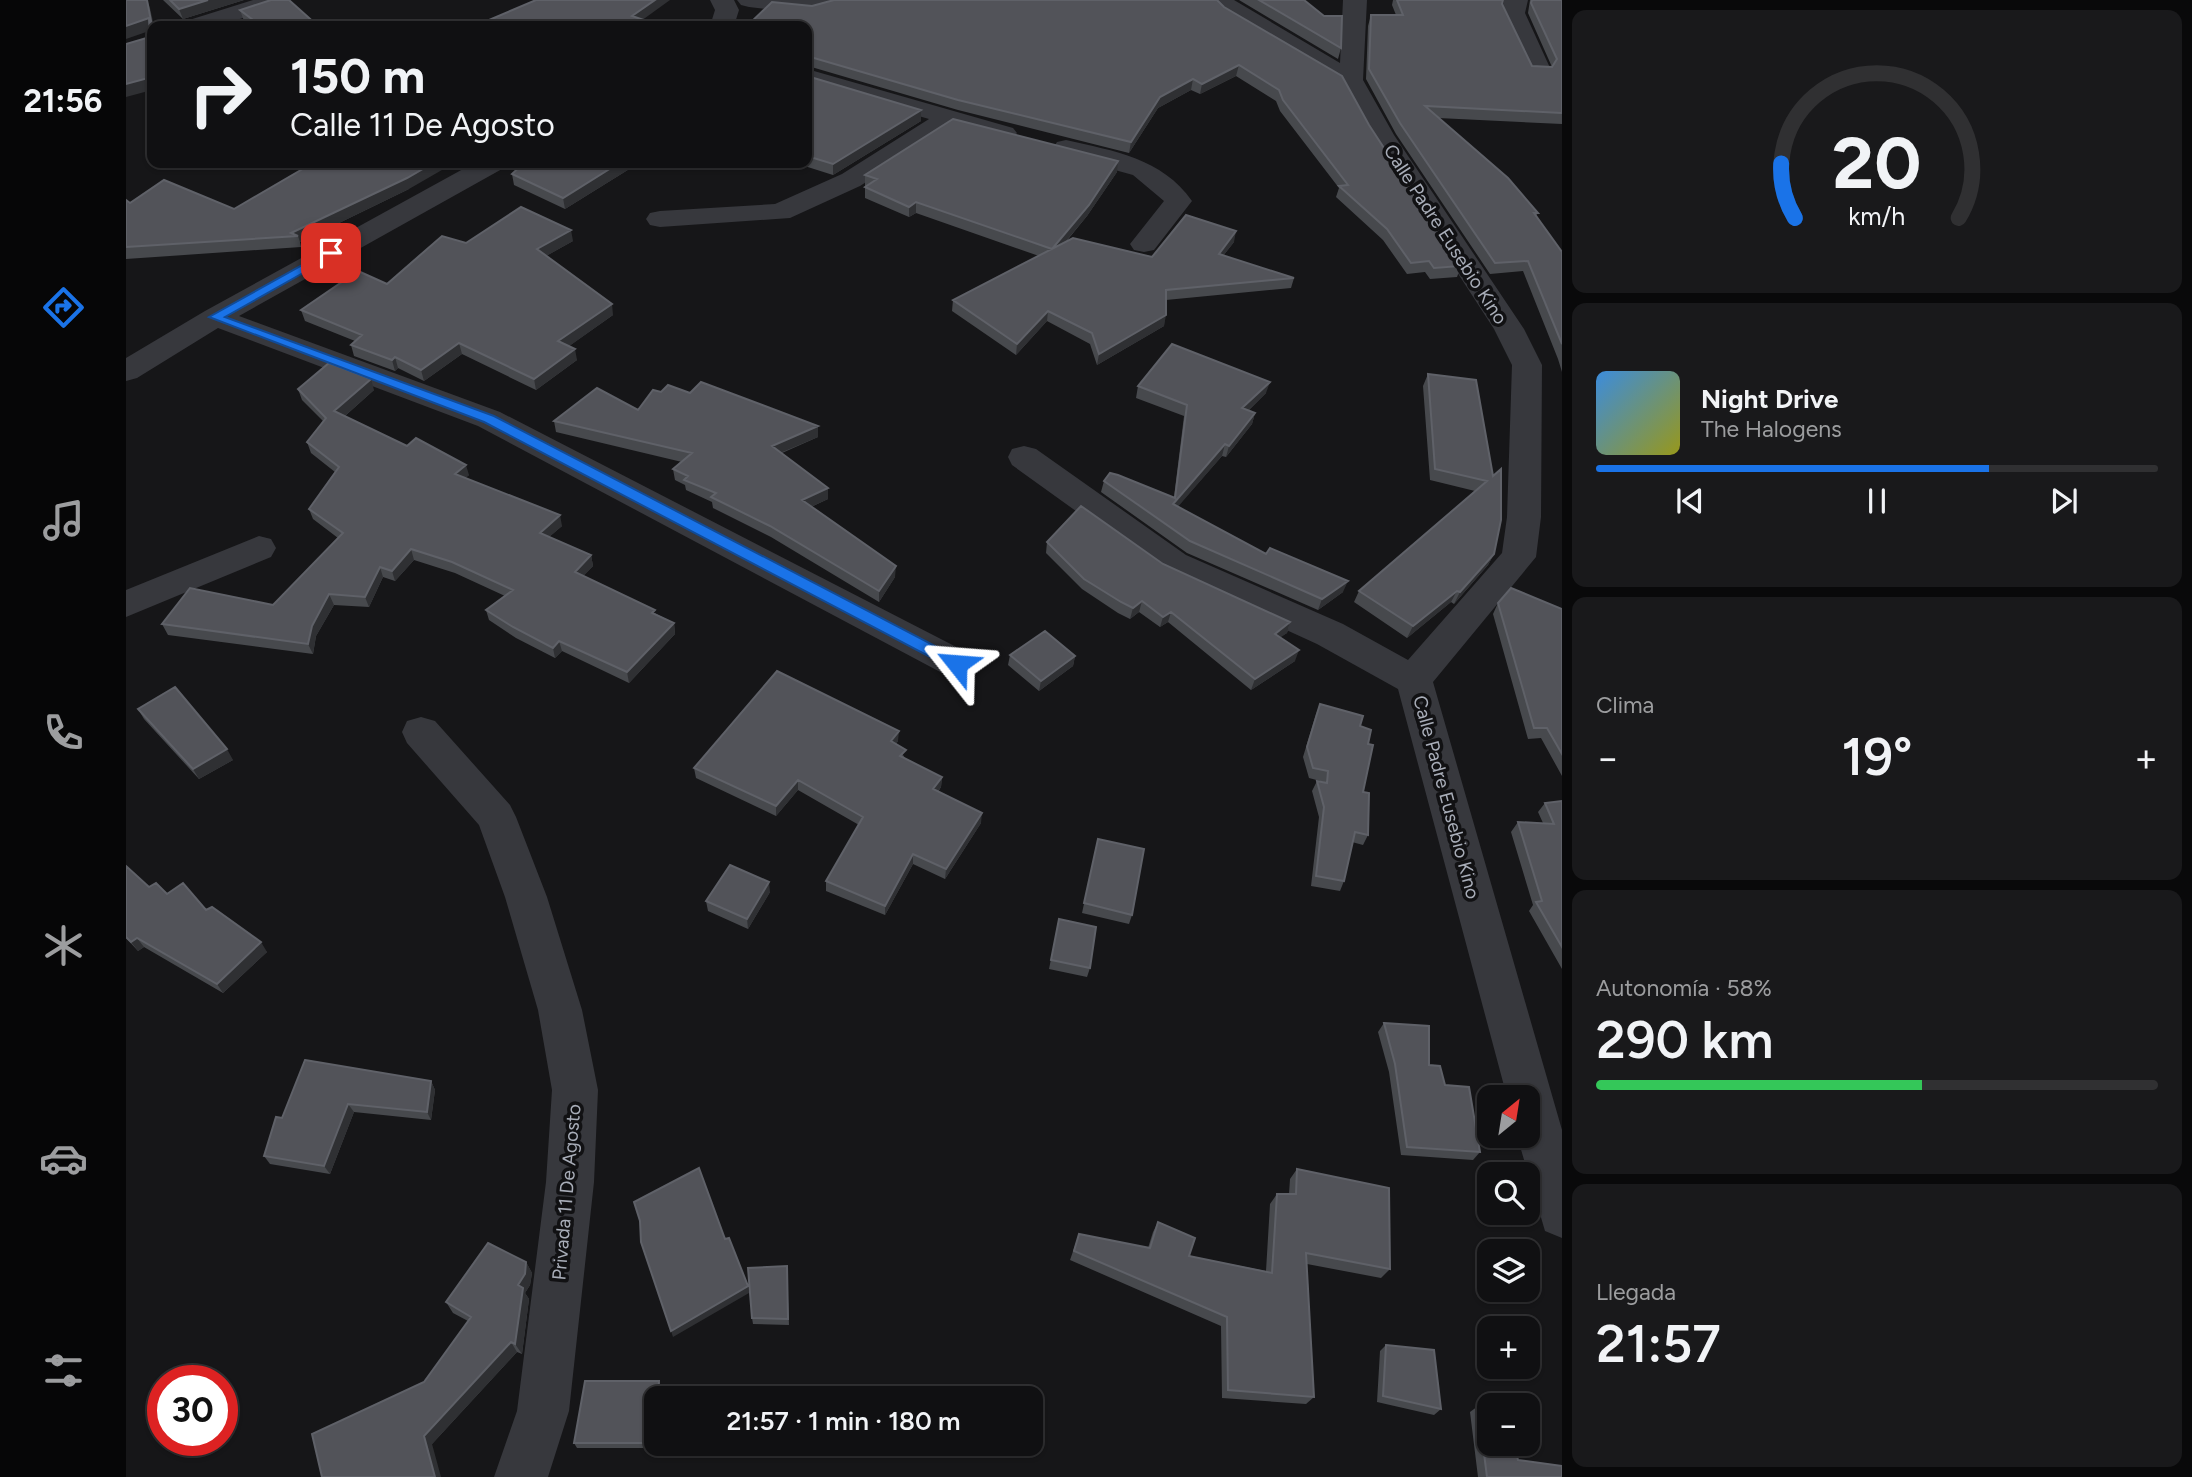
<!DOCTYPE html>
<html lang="es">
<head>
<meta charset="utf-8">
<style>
  :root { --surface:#101012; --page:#19191b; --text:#f1f3f6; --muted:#9c9d9f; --line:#303032; --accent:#1a73e8 }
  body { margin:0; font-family:Figtree,sans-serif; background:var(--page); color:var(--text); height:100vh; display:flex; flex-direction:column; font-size:26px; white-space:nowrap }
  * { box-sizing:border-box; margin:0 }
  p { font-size:23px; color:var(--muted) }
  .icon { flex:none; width:38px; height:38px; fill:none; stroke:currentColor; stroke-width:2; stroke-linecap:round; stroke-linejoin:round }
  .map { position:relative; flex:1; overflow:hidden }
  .details { display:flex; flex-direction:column; gap:10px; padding:10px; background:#09090a; width:630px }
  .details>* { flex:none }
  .top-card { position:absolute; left:21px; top:21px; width:665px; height:147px; border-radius:14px; box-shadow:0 2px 5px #0004,0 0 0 2px var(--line); background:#101012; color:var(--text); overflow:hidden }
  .needle { width:46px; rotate:30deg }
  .tools { position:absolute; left:1351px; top:1085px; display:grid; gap:14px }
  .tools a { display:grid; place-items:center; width:63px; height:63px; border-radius:14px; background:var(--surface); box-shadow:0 2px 5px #0004,0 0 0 2px var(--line); font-size:35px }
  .speed { position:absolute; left:21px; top:1365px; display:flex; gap:14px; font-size:35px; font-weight:700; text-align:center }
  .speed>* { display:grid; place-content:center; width:91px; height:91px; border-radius:50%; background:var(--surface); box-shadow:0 2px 5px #0004,0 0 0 2px var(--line); line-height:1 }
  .speed .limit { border:10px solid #d22; background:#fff; color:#111 }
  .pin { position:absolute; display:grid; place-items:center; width:60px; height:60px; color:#fff; margin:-30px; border-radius:14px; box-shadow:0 4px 10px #0006 }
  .me { position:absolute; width:77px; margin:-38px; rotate:298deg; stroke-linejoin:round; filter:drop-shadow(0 0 5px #0008) }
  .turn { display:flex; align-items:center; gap:24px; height:147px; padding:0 28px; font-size:32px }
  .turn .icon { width:91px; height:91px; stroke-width:2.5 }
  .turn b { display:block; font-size:49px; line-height:60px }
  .big { font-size:52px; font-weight:600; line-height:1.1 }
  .details .tile { flex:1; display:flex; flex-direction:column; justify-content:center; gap:10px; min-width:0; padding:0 24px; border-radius:14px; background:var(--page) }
  .details .dial { align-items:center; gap:0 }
  .dial svg { height:182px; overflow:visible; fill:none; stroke:var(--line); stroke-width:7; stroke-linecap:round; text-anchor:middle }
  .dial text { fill:var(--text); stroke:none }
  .song { display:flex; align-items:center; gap:21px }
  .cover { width:84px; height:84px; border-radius:10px; background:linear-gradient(135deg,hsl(210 70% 55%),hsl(60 70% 35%)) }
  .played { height:7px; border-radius:4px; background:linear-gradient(90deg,var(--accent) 70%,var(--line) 70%) }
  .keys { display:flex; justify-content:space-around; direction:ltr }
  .heat { display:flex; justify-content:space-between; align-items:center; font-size:38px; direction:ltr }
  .charge { height:10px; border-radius:5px; background:linear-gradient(90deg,#34c759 58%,var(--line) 0) }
  .trip { position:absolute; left:518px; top:1386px; width:399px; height:70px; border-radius:14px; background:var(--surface); box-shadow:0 2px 5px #0004,0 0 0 2px var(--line); font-weight:600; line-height:70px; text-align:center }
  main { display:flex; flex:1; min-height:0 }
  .tabs { display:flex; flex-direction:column; width:126px; justify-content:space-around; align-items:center; background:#060607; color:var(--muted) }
  .tabs .icon { width:49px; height:49px }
  .tabs .on { color:var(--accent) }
  .tabs b { font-size:32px; color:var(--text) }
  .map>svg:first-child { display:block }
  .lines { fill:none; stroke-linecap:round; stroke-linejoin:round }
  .street { fill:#37383d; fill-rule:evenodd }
  .wall { fill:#47494d }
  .shaded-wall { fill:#2f3033 }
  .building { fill:#525359; stroke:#5f6168; stroke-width:2 }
  .route { fill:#1a73e8; stroke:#114b97; stroke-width:2 }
  .labels { text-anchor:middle; stroke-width:7; stroke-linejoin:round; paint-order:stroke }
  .street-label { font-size:19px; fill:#a8adb8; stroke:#111113 }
</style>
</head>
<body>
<main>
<nav class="tabs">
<b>21:56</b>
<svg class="icon on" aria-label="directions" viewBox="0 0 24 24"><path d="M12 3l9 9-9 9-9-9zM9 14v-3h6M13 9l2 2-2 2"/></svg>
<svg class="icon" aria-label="music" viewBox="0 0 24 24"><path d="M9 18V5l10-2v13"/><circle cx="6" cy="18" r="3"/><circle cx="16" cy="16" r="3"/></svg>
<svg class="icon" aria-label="phone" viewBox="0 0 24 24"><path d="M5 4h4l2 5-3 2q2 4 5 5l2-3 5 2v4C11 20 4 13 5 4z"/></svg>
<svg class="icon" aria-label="climate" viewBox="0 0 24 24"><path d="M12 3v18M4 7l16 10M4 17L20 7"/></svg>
<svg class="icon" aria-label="car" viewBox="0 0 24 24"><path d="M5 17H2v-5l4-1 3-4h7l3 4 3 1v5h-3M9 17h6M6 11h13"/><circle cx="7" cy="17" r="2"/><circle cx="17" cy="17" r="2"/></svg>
<svg class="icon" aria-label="filters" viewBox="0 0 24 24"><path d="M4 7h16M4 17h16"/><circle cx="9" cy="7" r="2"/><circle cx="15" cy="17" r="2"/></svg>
</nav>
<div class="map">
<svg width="1436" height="1477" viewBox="0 0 1436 1477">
  <rect width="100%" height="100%" fill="#161618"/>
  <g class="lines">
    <path class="street" d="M127,0h36l-4,5 -68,21h-35l4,-5z
      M584,0h24l5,10 -5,16h-24l5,-16z
      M611,0h114l-4,5 -35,9 -63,-7 -8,-2z
      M1082,0h26l106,63 3,-63h24l-4,80 31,55 130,194 18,36 -1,152 -5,40 -103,125 129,448v108l-17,-7 -28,-95h11v-39h-21l-109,-408 -81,-45 -155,-71 -150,-108 -4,-8 4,-8 12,-3 12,3 150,106 157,69 65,36 94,-107 5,-36 5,-152 -18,-36 -126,-194 -27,-50 -118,-70z
      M1378,0h24l-3,13 26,57 -3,5h-18l-3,-5 -26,-57z
      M681,69l206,59 4,5 -4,5 -9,3 -51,-15 -93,60 -70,32 -130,9 -10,-2 -4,-6 4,-6 10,-2 115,-7 67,-30 87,-55 -122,-35z
      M940,140c48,11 96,18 126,61l-38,49 -10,2 -10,-2 -4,-6 34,-43 -31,-26 -76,-21 -4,-6 4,-6z
      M348,163h32l-4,6 -263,147 261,96 470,242 5,10 -5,10 -13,4 -13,-4 -466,-248 -260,-98 -81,50 -11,3v-23l79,-47z
      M133,536l12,3 5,9 -5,9 -145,60v-27z
      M295,717l14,4 75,84 6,12 31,80 35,113 16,80 -4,92 -25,229 -21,66h-54l23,-66 29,-229 6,-92 -14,-80 -33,-113 -26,-72 -72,-82 -5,-11 5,-11z"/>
  </g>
  <path class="wall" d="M37,0h81l-61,19z
    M1113,0h65l37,48 -3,11z
    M1267,0l109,4 30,62 20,1 -24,-54 2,-13h32v124l-124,-6 100,95 -2,3 26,36v120l-4,-13 -35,-88 -33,3 -94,-140 -30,-55 2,-53 3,-11h25l-4,-10z
    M686,6l412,1 145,118 92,141 -4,11 -27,2 -5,-7 -18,2 -24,-34 -47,-43 3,-9 -59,-77 -4,-10 -40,-25 -36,18 -9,-4 -33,18 -29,45 -171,-43 -150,-44 -1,1v-41z
    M114,10l78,16h-67l-7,-5z
    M681,76l114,45 -88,54 -38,-12h12z
    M513,163l-74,46 -51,-24 -2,-11z
    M991,172l-30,44 -22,27 87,14 82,-15 -11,14 71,22 -3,10 -125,12 -2,26 -67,39 -7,-21 -43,-23 -31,34 -64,-44 1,-11 86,-44 -123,-43 -7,4 -44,-19v-11l1,-1h-1v-11z
    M283,189l-109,53 1,5 -175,12v-59l4,3 104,6z
    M447,241l-27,15 67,59 -44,31 8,14 -41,30 -74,-36 -38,27 -26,-13 -3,3 -41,-15 -3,-11 4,-4 -50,-20 -4,-11 86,-26 79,-41z
    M1302,374l48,6 18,174 -6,11 -34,39 -3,-2 -44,36 -53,-36 5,-11 116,-100 -45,-11 -7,-94z
    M1012,386l128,7 -17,17 6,3 -3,11 -26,33 -4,-1 -45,51 89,47 77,38 -25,18 -131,-57 -86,-61 3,-11 70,16 10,-81 -48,-18z
    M172,389l76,1 -29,26 124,59 -4,3 97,48 -13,11 42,18 2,11 -10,10 91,47 1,11 -46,49 -67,-32 -7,7 -39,-20 -27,-18 -3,-10 19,-14 -50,-23 -41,-13 -19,21 -12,-4 -14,30 -35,-2 -18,31 -3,18 -145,-19 -6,-11 111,-19 65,-67 -25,-19 -4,-10 26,-37 -24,-19 -4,-11 16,-21 -21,-21z
    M512,410l180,27 -36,16 46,46 -17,8 84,70 -16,25 -108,-65 -58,-29 -1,-6 -26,-12 -1,-5 -10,-5 -2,-11 9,-7 -126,-30 -2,-11z
    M921,542l116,22 127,58 -3,11 -7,4 15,24 -44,29 -83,-68 -8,5 -21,-15 -9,7 -12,-6 -36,-24 -36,-36z
    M1372,603l64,6v167l-21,-38 -13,1 -35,-125z
    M884,655l65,1 -2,10 -34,25 -31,-26z
    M1194,704l40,22 8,18 -5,48 5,43 -5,10 -11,-3 -8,39 -4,10 -29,-5 8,-69 -7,-26 5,-10 7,1 -15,-4 -6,-21 13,-43z
    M12,709l95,51 -34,19 -55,-60z
    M772,741l-2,3 9,14 37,19 -1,10 -3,5 43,31 -36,56 -32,-15 -28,51 -59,-24v-10l33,-56 -61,-35 -22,26 -80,-38 -2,-10z
    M1436,801v168l-33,-58 4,-6 -22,-73 7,-10 25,1 -5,-11 7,-9z
    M972,839l34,76 -3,9 -47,-11z
    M0,866l23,21 57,23 61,42 -44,41 -79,-46 -6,4 -12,-13z
    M644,892l-22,37 -40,-18 -2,-10z
    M933,919l31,49 -3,9 -38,-8z
    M1258,1023l45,42 16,20 35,67 -7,8 -72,-5 -12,-83 -11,-40z
    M305,1081l4,9 -4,30 -77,-8 -24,62 -60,-10 -6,-8 18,-38z
    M1171,1169l93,100 -9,9 -74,-14 7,133 -8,7 -84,-6 -1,-72 -151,-66 9,-26 69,14 5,-16 5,-10 31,34 77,15 4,-67 7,-10h12l1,-15z
    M400,1262l6,11 -2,12 -5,8 4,6 -7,55 -5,-2 -85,92 -110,33 102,-95 44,-61 -15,-8 -7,-11z
    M661,1273l2,52 -36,-1 -1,-6z
    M1260,1345l55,64 -7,6 -57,-13 3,-51z
    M533,1381l2,6 -5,11v46h3l-1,4h-81l-3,-5z
    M1352,1406l40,54 44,17h-84l-8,-65z"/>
  <path class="shaded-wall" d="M21,0l3,8 4,18h-2z
    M82,0h36l-61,19 -4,-10z
    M529,0h15l-36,26 -2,-10z
    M23,18l3,12 -26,9v-13z
    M1113,65l-3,11 -36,18 2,-10z
    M26,77v13l-26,7v-13z
    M1067,79l-2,11 -33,18 -29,45 2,-11 29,-45z
    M795,110v11l-88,54v-11z
    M992,161l-1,11 -30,44 -37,44 2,-11z
    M307,163h21l-45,26 -109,53 -2,-6 -7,-3z
    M493,163h20l-74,46 -2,-11z
    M790,202v11l-7,4v-10z
    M445,230l2,11 -34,19 -2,-11z
    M1110,231l-2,11 -18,23 3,-11z
    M486,304l1,11 -52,37 -3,-11z
    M922,311l-1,10 -31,34 1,-11z
    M1040,315l-2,11 -67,39 2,-11z
    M333,343l3,11 -38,27 -3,-11z
    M449,349l2,11 -41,30 -2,-11z
    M269,357l3,11 -3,3 -3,-11z
    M245,379l3,11 -36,32 -4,-11z
    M1144,382l-4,11 -27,26 3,-11z
    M1129,413l-3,11 -26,33 3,-11z
    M692,426v11l-45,19 -1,-10z
    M1099,444l-3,12 -52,60 3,-12z
    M340,465l3,10 -11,10 -3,-11z
    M702,488v11l-26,12v-11z
    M434,515l2,11 -20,17 -2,-10z
    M285,549l3,11 -19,21 -3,-10z
    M1368,554l-6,11 -34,39 6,-12z
    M465,555l2,11 -16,17 -2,-11z
    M770,566l-1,11 -16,25v-11z
    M254,567l3,10 -14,30 -4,-10z
    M1222,581l-5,11 -25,18 4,-11z
    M1331,591l-6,11 -44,36 6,-12z
    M203,594l5,11 -18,31 -3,18 -5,-10 4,-18z
    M1016,601l-3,11 -9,7 3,-11z
    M1045,612l-3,10 -8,5 3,-10z
    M1164,622l-3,11 -16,11 4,-10z
    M548,623l1,11 -46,49 -2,-11z
    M433,641l3,10 -7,7 -2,-10z
    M1173,650l-4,11 -44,29 4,-11z
    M949,656l-2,10 -34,25 2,-10z
    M773,731l-1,10 -8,11 1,-11z
    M101,749l6,11 -34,19 -6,-10z
    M816,777l-1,10 -9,12 1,-10z
    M672,780v10l-22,26v-10z
    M856,813l-1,10 -36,56 1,-10z
    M787,854v10l-28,51v-9z
    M643,882l1,10 -22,37 -1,-10z
    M11,938l7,9 -6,4 -7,-9z
    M135,942l6,10 -44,41 -6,-9z
    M305,1081l4,9 -4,30 -4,-8z
    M222,1104l6,8 -24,62 -6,-8z
    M400,1262l6,11 -2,12 -5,8 4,6 -7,55 -7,-10 3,-59z
    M622,1286l1,7 -76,44 -2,-6z
    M385,1342l6,10 -85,92 9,33h-6l-11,-41z
    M533,1381l2,6v11h-3z"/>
  <path class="building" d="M0,0h21l5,26v51l-26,7v-40l24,-7 -1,-19 -23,8z
    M44,0h38l-29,9z
    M145,0h18l29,26h-57l-21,-16z
    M410,0h119l-23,16 29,10h-186z
    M708,0h383l7,7 118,69 27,49 92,141 -27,2 -5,-7 -18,2 -24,-34 -48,-43 9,-1 -65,-85 -4,-10 -40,-25 -37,19 -9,-5 -33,18 -29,45 -173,-42 -151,-44v-30h-60l25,-24 40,4z
    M1133,0h45l20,16h18l-1,32z
    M1271,0h106l-1,4 30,62 20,1 5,-8 -26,-56 1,-3h30v113l-137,-7 83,72 30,35h-4l28,39v92l-34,-83 -33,2 -95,-140 -31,-54 2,-54h32z
    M681,76l114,34 -88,54 -26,-8z
    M827,119l165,42 -29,44 -37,44 -136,-47 -7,5 -44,-20 12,-8 -12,-4z
    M187,163h120l-26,15 -116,55 7,3 -172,11v-47l4,3 34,-23 70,29z
    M398,163h95l-56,35 -51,-24z
    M395,207l50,23 -34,19 75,55 -54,37 17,8 -41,30 -75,-36 -38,27 -26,-13 -3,3 -41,-15 11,-10 -61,-25 57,-39 29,13 55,-48 24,7z
    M1060,215l50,16 -17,23 75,24 -128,12v25l-67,39 -7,-21 -44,-22 -31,33 -64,-44 120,-62 79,19z
    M1046,344l98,38 -28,26 13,5 -26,33 -4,-2 -52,60 93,50 4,-6 78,33 -26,18 -132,-58 -86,-60 6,-8 8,2 57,23 12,-93 -49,-19z
    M203,363l42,16 -37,32 73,35 9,-8 50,27 -11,9 105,41 -20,18 51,22 -16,17 80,38 -3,3 22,10 -47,49 -68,-31 -6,7 -40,-21 -27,-17 27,-20 -61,-28 -41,-13 -19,22 -12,-4 -15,30 -36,-3 -17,32 -4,18 -146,-20 28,-36 83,17 70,-72 -34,-24 30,-42 -32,-25 19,-24 -28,-29z
    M1302,374l48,6 17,96 8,-7v51l-7,34 -34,38 -3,-1 -44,35 -54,-35 128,-110 -52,-12z
    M575,382l117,44 -46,20 56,42 -26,12 94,66 -17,25 -109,-65 -59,-29 5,-4 -32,-13 4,-4 -15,-7 19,-16 -138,-32 43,-33 41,22 15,-20 8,2 7,-7 22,8z
    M955,506l82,58 127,58 -15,12 24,16 -44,29 -84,-67 -8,5 -21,-16 -9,7 -12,-6 -37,-23 -37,-37z
    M1385,588l51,21v145l-15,-26h-13l-36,-125z
    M919,631l30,25 -34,25 -31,-26z
    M651,671l122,60 -8,10 15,9 -6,6 42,21 -9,12 49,24 -36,56 -33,-15 -28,52 -59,-25 37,-64 -65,-37 -22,26 -82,-38z
    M49,687l52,62 -34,20 -55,-60z
    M1194,704l43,12 -3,10 11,4 -3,14 5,1 -10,47 6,1 -1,42 -13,-3 -11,49 -28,-5 8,-69 -7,-26 10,2 1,-12 -15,-3 -6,-21z
    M1436,801v146l-26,-45 6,-1 -24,-79 36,2 -9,-21z
    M972,839l46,10 -12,66 -48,-12z
    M604,865l39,17 -22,37 -41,-18z
    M0,866l23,21 7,-4 11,11 16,-11 23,27 6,-3 49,35 -44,42 -80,-46 -6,4 -5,-5z
    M933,919l37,8 -6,41 -39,-8z
    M1258,1023l45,3v39l11,1 5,19 24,2 11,65 -73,-5 -12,-83z
    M179,1060l126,21 -4,31 -79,-8 -24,62 -60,-10 12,-39 6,1z
    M573,1168l26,71 4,-1 19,48 -77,45 -30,-89 -1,-21 -6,-19z
    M1171,1169l92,19 1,81 -84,-16 8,144 -86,-7 -1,-73 -153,-66 5,-17 71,14 8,-26 37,16 -6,18 83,17 5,-79h19z
    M362,1243l38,19 -1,12 -7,11 5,3 -8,56 -4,-2 -87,94 11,41h-113l-10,-43 112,-52 47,-65 -25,-15z
    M661,1266l1,53 -36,-1 -4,-50z
    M1260,1345l48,5 7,59 -58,-13z
    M459,1381h74l-1,17h-2v45h-82z
    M1377,1402l1,3h-15v39h25l4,16 44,6v11h-75l-9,-71z"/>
  <path class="route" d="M205,249l4,1v5l-110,62 269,99 468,244v8h-11l-467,-246 -275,-105z"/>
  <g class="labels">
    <g class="street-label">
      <text transform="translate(1320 234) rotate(57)" y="7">Calle Padre Eusebio Kino</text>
      <text transform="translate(1321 797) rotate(75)" y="7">Calle Padre Eusebio Kino</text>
      <text transform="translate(440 1192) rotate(-85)" y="7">Privada 11 De Agosto</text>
    </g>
  </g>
</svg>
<div class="tools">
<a><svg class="needle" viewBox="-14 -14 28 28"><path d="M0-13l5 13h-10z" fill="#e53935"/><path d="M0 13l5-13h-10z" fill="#9c9d9f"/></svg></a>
<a><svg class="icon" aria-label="search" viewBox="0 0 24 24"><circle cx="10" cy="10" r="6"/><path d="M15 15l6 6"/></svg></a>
<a><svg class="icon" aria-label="layers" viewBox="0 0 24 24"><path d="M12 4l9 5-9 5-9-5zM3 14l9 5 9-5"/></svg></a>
<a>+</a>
<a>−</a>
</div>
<div class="speed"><div class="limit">30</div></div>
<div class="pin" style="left:205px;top:253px;background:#d93025"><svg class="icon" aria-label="arrive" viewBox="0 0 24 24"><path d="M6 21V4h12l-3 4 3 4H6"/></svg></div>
<svg class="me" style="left:831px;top:664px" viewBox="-20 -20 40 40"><path d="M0-17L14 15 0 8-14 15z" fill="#1a73e8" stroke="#fff" stroke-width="4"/></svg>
<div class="trip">21:57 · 1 min · 180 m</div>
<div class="top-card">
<div class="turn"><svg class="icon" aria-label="right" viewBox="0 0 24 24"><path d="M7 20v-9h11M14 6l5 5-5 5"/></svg><div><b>150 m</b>Calle 11 De Agosto</div></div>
</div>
</div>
<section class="details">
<div class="tile dial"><svg viewBox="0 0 100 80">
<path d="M14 69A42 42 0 1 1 86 69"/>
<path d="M14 69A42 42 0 0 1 8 45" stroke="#1a73e8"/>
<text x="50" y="56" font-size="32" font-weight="700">20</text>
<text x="50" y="72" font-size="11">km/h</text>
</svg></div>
<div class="tile">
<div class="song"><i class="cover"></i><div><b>Night Drive</b><p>The Halogens</p></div></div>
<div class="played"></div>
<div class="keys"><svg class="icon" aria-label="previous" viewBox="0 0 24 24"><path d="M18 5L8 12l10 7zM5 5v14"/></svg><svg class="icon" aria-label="pause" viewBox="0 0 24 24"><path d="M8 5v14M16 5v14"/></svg><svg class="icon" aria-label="next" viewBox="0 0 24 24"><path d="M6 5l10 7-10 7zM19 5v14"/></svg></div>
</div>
<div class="tile"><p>Clima</p>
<div class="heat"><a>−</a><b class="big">19°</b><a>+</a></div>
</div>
<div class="tile"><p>Autonomía · 58%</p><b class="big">290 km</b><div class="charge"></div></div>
<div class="tile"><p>Llegada</p><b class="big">21:57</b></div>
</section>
</main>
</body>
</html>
